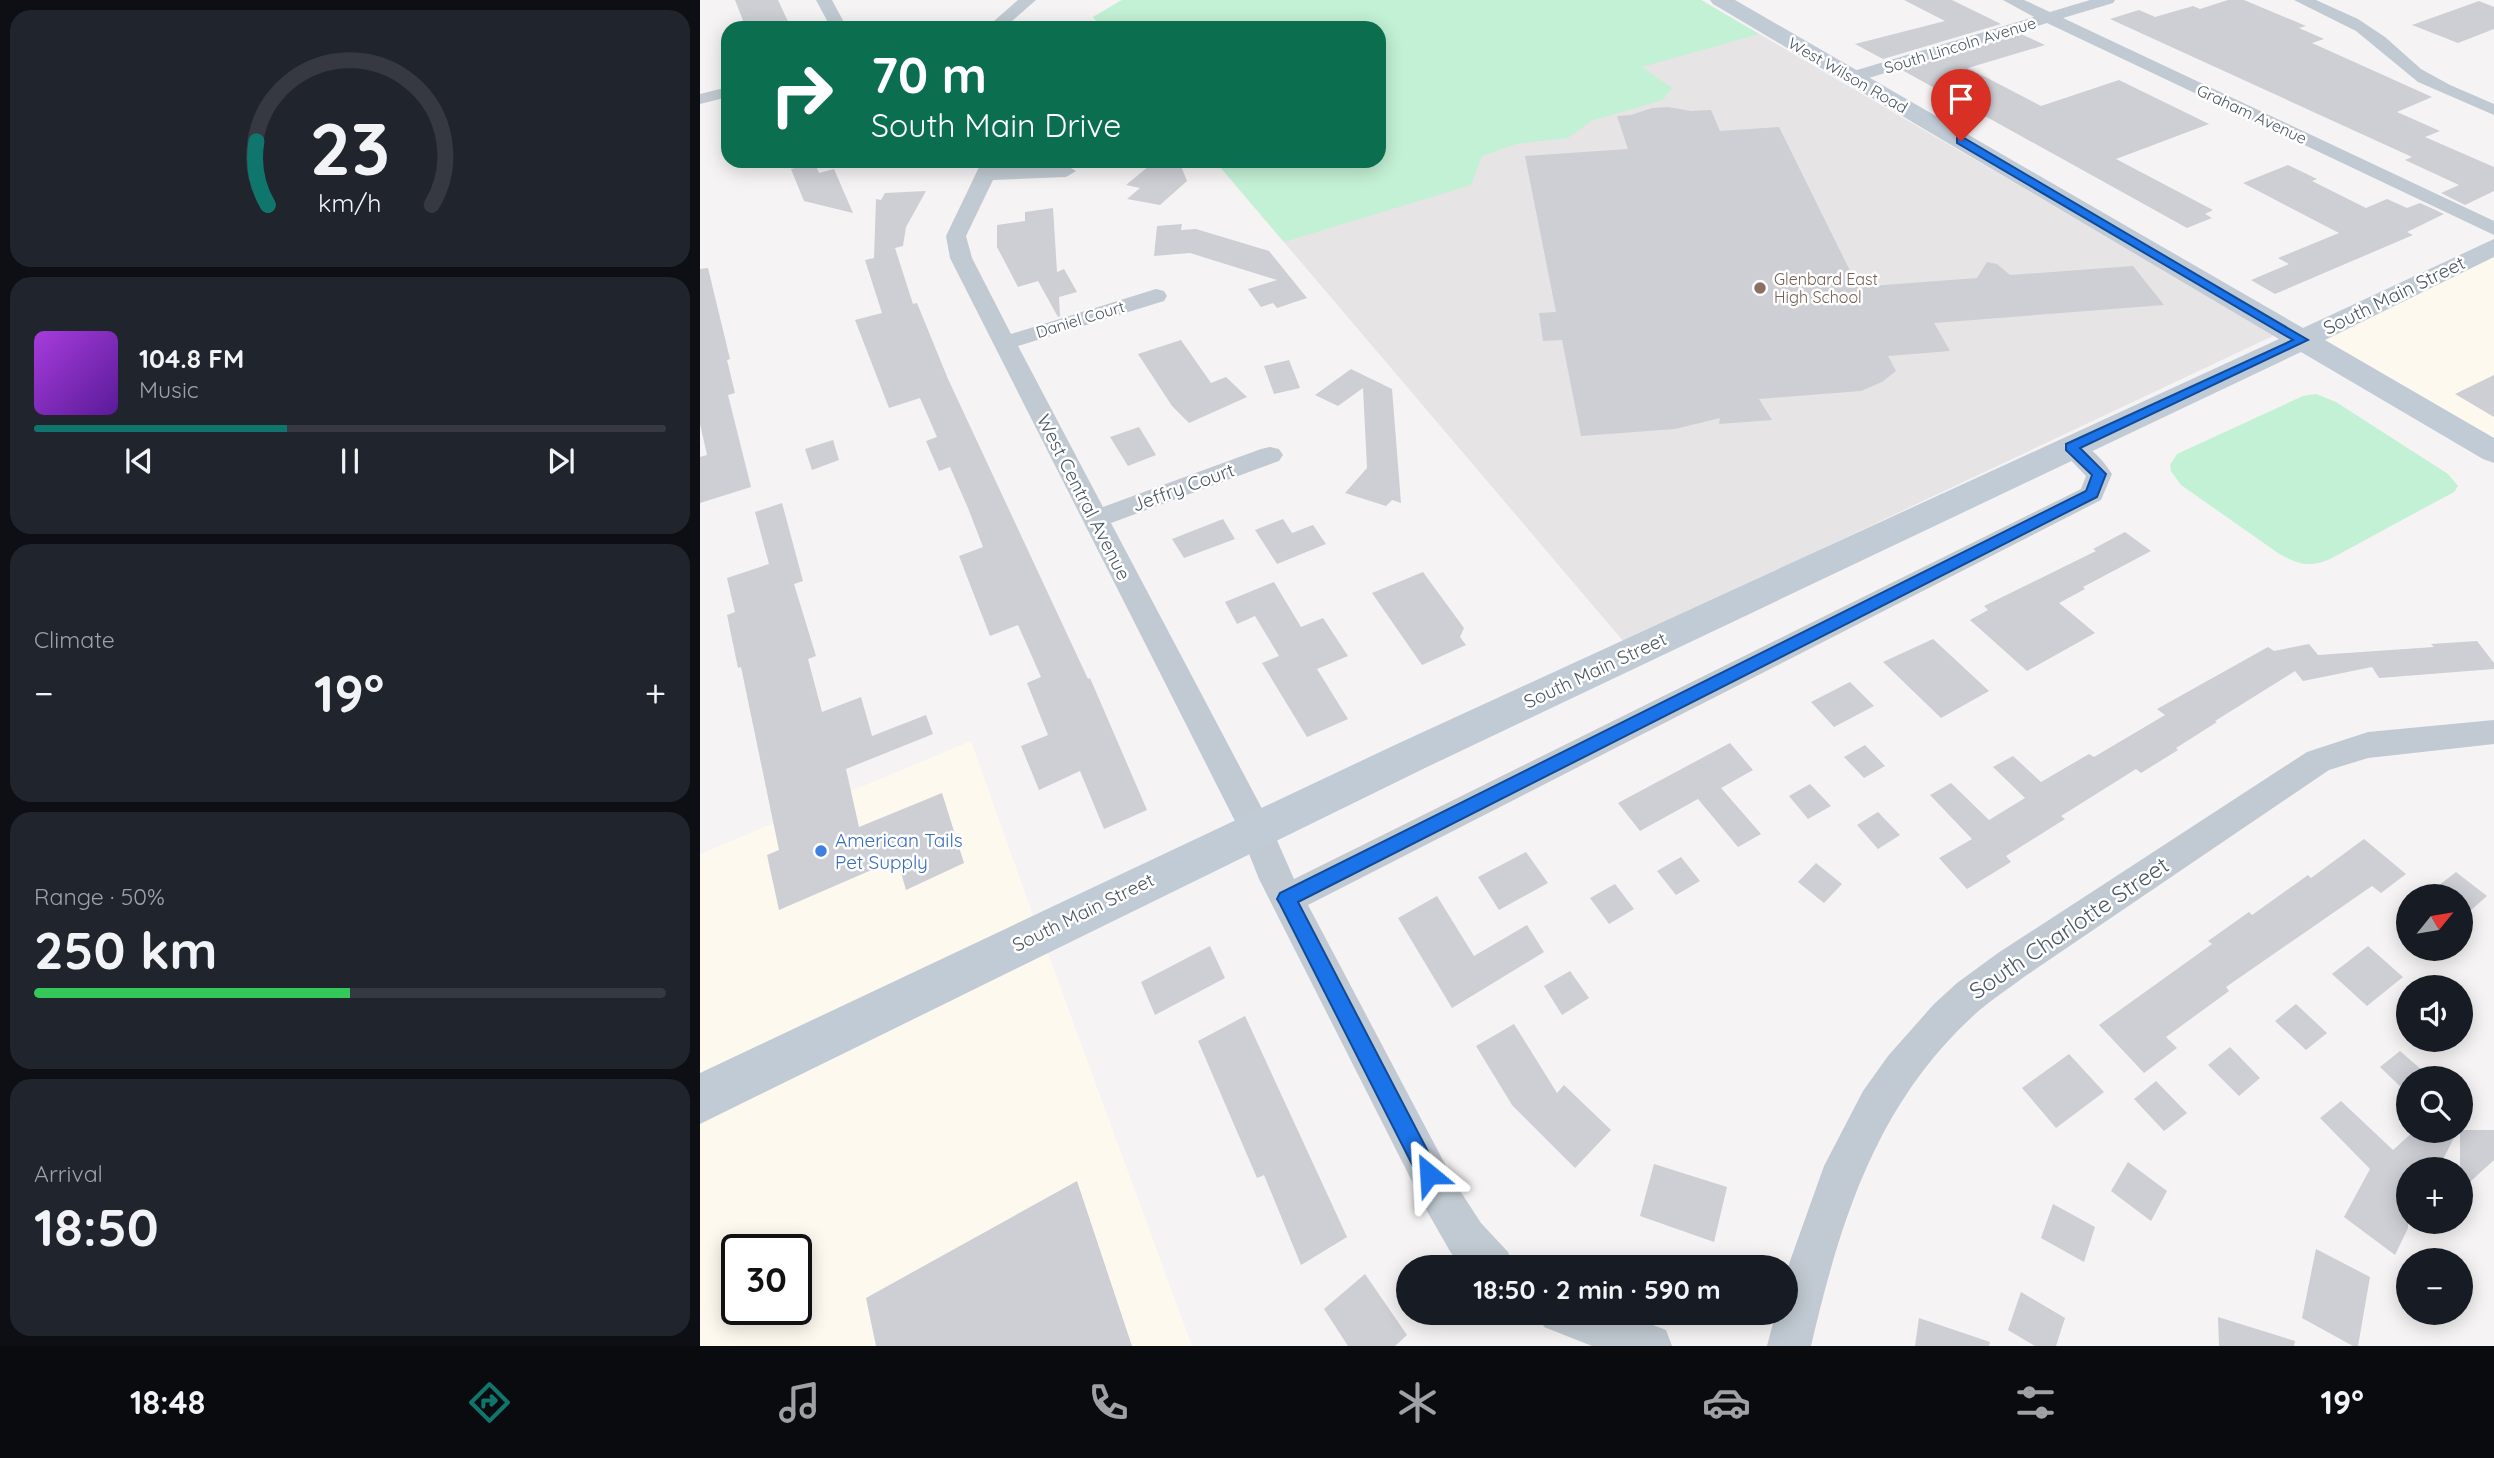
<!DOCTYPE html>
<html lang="en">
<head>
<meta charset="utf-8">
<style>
  :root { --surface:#171b24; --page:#20242c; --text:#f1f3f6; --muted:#9ea1a6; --line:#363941; --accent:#0f766e }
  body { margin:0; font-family:Quicksand,sans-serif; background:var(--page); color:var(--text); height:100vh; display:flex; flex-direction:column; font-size:26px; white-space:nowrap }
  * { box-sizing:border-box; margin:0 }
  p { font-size:23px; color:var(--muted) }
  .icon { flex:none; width:38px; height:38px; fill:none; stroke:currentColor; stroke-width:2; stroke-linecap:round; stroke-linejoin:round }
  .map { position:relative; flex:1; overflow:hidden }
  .side { display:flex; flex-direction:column; gap:10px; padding:10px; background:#0d0f14; width:700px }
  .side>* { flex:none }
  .guide { position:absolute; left:21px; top:21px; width:665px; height:147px; border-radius:21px; box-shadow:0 4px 18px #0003; background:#0b6e4f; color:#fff; overflow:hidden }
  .needle { width:46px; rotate:60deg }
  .controls { position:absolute; left:1696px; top:884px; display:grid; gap:14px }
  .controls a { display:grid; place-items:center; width:77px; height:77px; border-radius:50%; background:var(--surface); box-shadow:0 4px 18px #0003; font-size:35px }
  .speed { position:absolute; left:21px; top:1234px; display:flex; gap:14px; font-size:35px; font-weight:700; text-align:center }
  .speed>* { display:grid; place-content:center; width:91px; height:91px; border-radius:50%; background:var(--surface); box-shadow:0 4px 18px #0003; line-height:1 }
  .speed .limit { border:4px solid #111; border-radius:10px; background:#fff; color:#111 }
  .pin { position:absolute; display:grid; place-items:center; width:60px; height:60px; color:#fff; margin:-72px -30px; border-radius:50% 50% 50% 0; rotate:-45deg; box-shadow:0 0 7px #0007 }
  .pin .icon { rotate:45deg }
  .me { position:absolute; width:77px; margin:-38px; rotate:333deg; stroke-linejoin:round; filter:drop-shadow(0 0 5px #0008) }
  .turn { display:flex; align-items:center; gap:24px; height:147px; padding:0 35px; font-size:32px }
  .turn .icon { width:91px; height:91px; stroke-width:2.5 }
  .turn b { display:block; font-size:49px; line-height:60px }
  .big { font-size:52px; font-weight:800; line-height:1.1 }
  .side .tile { flex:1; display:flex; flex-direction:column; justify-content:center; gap:10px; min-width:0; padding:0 24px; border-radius:21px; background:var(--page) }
  .side .dial { align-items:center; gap:0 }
  .dial svg { height:182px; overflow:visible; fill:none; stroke:var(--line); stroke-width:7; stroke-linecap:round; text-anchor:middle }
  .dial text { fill:var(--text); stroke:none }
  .song { display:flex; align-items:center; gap:21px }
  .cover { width:84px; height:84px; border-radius:10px; background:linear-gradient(135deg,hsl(280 70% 55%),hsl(270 70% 35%)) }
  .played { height:7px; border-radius:4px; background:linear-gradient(90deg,var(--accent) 40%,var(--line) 40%) }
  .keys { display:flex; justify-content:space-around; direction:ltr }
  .heat { display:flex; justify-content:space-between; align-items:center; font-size:38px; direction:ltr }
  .charge { height:10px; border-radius:5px; background:linear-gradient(90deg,#34c759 50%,var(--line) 0) }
  .trip { position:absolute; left:696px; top:1255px; width:402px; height:70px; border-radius:35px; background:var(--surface); box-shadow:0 4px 18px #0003; font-weight:800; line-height:70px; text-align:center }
  .tab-bar { display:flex; height:112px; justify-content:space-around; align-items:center; background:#090b0e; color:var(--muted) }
  .tab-bar .icon { width:49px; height:49px }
  .tab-bar .on { color:var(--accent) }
  .tab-bar b { font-size:32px; color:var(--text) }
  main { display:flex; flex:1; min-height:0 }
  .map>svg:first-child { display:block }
  .commercial { fill:#fdf9ef; fill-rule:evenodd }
  .education { fill:#e6e4e5 }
  .green { fill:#c3f1d5 }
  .building { fill:#cdcfd5 }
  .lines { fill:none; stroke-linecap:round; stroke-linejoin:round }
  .street { fill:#c1cad2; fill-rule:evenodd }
  .secondary { fill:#c1cbd6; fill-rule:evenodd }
  .route { fill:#1a73e8; stroke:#114b97; stroke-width:2 }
  .education-dot { fill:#8d6e63; stroke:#fff; stroke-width:2.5 }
  .shop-dot { fill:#3f7fe0; stroke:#fff; stroke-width:2.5 }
  .labels { text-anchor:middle; stroke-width:5; stroke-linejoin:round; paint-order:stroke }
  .far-street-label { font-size:16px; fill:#4a5661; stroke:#fff }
  .far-education-label { font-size:16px; fill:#785e54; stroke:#fff; text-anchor:start }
  .street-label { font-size:19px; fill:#4a5661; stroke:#fff }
  .shop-label { font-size:19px; fill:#366cbe; stroke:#fff; text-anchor:start }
  .near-street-label { font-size:23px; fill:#4a5661; stroke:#fff }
</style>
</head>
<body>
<main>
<section class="side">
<div class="tile dial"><svg viewBox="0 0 100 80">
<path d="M14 69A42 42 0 1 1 86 69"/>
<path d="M14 69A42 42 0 0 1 9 41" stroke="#0f766e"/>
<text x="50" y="56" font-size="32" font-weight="700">23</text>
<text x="50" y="72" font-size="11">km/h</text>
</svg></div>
<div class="tile">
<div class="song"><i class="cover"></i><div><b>104.8 FM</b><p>Music</p></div></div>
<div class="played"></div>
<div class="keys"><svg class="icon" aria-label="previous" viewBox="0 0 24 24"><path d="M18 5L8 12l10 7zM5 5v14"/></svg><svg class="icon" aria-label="pause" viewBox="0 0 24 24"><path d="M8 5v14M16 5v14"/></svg><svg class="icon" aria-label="next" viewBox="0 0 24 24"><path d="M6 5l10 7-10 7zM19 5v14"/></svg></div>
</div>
<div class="tile"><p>Climate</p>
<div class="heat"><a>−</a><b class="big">19°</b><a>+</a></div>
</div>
<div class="tile"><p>Range · 50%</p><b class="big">250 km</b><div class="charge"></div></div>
<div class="tile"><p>Arrival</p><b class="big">18:50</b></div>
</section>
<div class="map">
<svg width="1794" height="1346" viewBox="0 0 1794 1346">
  <rect width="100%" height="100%" fill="#f5f3f3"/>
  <path class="commercial" d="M1794,253v193l-184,-106z
    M271,741l63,177 -334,156v-220z
    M346,948l146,398h-492v-230zM37,1250h59v59h-59z"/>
  <path class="education" d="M422,0h579l574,335 -651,307 -409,-481h164v-133h-277l-9,-11z"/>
  <path class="green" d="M422,0h579l58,34 -117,33 30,21 -9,12 -72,21 -23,17 -52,6 -34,12 -11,29 -187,57 -69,-81h164v-133h-277l-9,-11z
    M1616,394l20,8 112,72 10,12 -4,6 -124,67c-21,9 -33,5 -52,-6l-97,-68 -10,-14 -1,-6 7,-11 126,-58z"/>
  <path class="building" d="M35,0h43l13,28h-45z
    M1204,0h48l49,24 -118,35 -28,-15 90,-23z
    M1528,0h16l62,26 -7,2 25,11 -12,4 120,54 -35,15 43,19 -15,6 69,30v24l-29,14 -24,-12 18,-8 -54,-25 7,-3 -302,-138 29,-9 16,7 38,-11 7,3z
    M1779,1l15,6v22l-36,14 -46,-18z
    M1321,34l24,11 -77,23 73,38 78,-26 90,44 -93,35 97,51 -8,4 7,4 -25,10 -285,-158z
    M968,107l23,4 20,-1 9,21 59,-4 79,160 119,-9 10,-16 10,2 13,11 123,-9 31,39 -230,18 16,28 -62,5 8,15 -14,11 -21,9 -102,8 13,21 -53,4 1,-6 -45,11 -94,7 -19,-96 -19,1 -4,-28 17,-1 -31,-156 103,-7 -11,-33 14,-1 21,-7z
    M455,161h24l8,20 -27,24 -33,-6 13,-11 -14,-3z
    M115,163l4,10 15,-4 19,44 -49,-12 -13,-32z
    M1588,165l29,14 -5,2 54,27 21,-9 20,9 13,-5 24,11 -37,18 6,3 -138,59 -24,-14 38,-16 -11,-6 61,-25 -96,-50z
    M226,191l-20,36 -3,19 -8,2 18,56 4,-1 31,76 140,300 2,-1 57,132 -43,19 -24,-58 -41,19 -18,-44 27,-11 -21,-52 14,-6 -23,-52 -28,11 -31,-80 24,-9 -15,-39 -18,-41 -11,4 -13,-30 11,-4 -17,-39 -31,10 -34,-88 27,-7 -17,-53 9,-2 2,-59 5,1 4,-7z
    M353,208l4,64 7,-3 13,23 -18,5 1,19 -2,1 -20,-36 -20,6 -21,-40v-22l28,-4v-9z
    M482,224l-1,6 15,-1 73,22 38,47 -30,10 -4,-5 -12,4 -13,-18 29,-9 -87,-27 -36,3 3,-30z
    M8,268l22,91 -3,1 8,33 -7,2 23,92 -51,16v-46l7,-2 -7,-31v-155z
    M481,340l30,43 15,-6 21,20 -58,26 -17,-17 -34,-52z
    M589,360l11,28 -26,6 -10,-28z
    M651,369l41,20 9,114 -9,-3 -6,6 -41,-13 22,-25 -4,-80 -25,18 -23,-11z
    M1794,375v42l-39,-23z
    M439,427l17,28 -28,11 -18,-29z
    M133,440l6,20 -27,10 -7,-21z
    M82,503l21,78 -9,3 22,72 -8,3 14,53 39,-15 11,39 54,-21 7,19 -87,35 13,58 83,-34 22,70 -58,27 -9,-31 -118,51 -12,-55 12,-5 -38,-183 -3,1 -11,-53 8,-3 -8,-34 42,-14 -14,-52z
    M523,519l12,20 -51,19 -12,-19z
    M583,519l9,14 21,-8 13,19 -49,20 -22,-34z
    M1425,532l26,19 -68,36 2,2 -26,14 36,30 -68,38 -57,-51 18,-10 -4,-4 112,-55 -3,-2z
    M723,572l41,56 -4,9 6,8 -44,20 -50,-72z
    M574,582l27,45 22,-9 25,38 -31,13 31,50 -41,18 -45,-74 17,-7 -24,-40 -18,8 -12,-22z
    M1233,639l56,52 -48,27 -58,-56z
    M1777,641l17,22v6l-115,9 -7,-11 -69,14 -8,-10 -80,50 2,1 -41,26 2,2 -37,23 -5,-4 -75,47 4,3 -59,37 5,6 -44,27 -28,-31 33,-19 -42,-44 21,-12 38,37 36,-22 -32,-31 20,-11 28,26 48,-28 5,3 71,-42 -8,-6 111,-62 6,4 35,-7 9,11 116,-8 -3,-3z
    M1150,682l24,24 -40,21 -23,-25z
    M1030,743l23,27 -32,18 40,46 -23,13 -40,-48 -58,32 -22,-28z
    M1165,745l20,21 -21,12 -20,-21z
    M1110,784l21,22 -23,13 -19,-23z
    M1178,812l22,23 -22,14 -21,-24z
    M1664,839l42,35 -25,19 -9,-7 -146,101 3,4 -63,46 11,11 -33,25 -45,-48 113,-81 -4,-3 41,-29 3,3 56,-40 3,3z
    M826,852l22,31 -49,27 -21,-33z
    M981,857l19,24 -24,14 -19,-24z
    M1116,863l26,21 -18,19 -26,-21z
    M1756,872l31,24 -17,15 -10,-7v-8h-9l-13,-10z
    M915,884l19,25 -25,15 -19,-26z
    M737,896l37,60 53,-31 17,27 -92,56 -54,-90z
    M510,946l15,32 -70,37 -14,-33z
    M1668,946l35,31 -36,29 -35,-32z
    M870,971l19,27 -27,17 -18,-29z
    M1596,1004l31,29 -21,17 -31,-29z
    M545,1016l102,221 -46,28 -37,-90 -7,3 -59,-137z
    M814,1024l43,69 7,-8 47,45 -36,38 -63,-63 -36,-59z
    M1530,1047l30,31 -21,18 -31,-31z
    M1700,1051l31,27h-23v16l-28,-27z
    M1369,1054l35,38 -48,36 -34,-40z
    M1456,1081l31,32 -23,18 -30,-32z
    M1641,1101l52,49 22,-20h43l-20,39h-30v59l-13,27 -51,-38 26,-48 -50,-51z
    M1760,1130h34v30l-34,31z
    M1428,1162l39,29 -16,30 -40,-30z
    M954,1164l73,23 -13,55 -74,-26z
    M377,1181l55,165h-256l-10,-48z
    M1353,1204l42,23 -11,35 -43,-24z
    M1616,1249l54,28 -12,69h-5l-51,-28z
    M665,1274l42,61 -12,11h-47l-24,-37z
    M1321,1292l44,26 -9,28h-21l-27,-16z
    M1518,1317l77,24 -1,5h-75z
    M1219,1318l71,24 -1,4h-74z"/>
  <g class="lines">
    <path class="street" d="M116,0h16l15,28h-16z
      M318,0h18l-32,28h-18z
      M1303,0h21l26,12 40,-12h25l-2,3 -50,15 431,203v14l-447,-212 -188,58 -6,1 -9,-5 3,-4 187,-56z
      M1594,0h22l42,19 27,18 36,32 29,16 44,19v11l-76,-33 -62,-51z
      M28,87v10l-28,7v-10z
      M282,161h20l-4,7 68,-3 10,6 -10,6 -73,3 -27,56 6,22 39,76 145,-45 8,2 3,5 -3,5 -146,45 85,161 158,-58 9,-2 9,2 4,6 -4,6 -168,62 157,297 26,59 787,-390 5,-13 -28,-29 4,-6c20,-5 40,17 50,33l-11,26 -793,405 147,278 26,40 27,29 6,15h-50l-13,-14 -24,-42 -168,-332 -19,-48 -290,-573 -4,-22z
      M1794,720v24l-126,14 -39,12 -305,207c-17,13 -35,24 -51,39 -97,89 -133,206 -162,330h-44l9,-34h11v-39l3,-12 34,-95 39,-75 25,-35 46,-52 23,-21 41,-30 309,-201 61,-20z
      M838,1312h81l47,18 6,16h-80l-48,-19z"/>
    <path class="secondary" d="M1010,0h25l568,328 191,-89v18l-169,83 169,98v25l-11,-4 -182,-107 -876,416 -725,356v-51l697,-329 882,-405 -566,-335z"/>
  </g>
  <path class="route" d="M1257,138h7l344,202 -228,108 26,26 -9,23 -799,405 138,265 4,7 -4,8 -7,3 -8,-3 -141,-278 -3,-5 3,-6 806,-402 6,-16 -26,-25v-6l227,-104 -336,-197z"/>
  <circle class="education-dot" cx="1060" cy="288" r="7"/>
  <circle class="shop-dot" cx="121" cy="851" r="7"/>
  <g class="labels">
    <g class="far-street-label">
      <text transform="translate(1260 45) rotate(-17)" y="6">South Lincoln Avenue</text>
      <text transform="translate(1148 75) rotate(30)" y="6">West Wilson Road</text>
      <text transform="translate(1552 114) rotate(25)" y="6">Graham Avenue</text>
      <text transform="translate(380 319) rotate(-17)" y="6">Daniel Court</text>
    </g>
    <g class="far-education-label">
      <text x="1074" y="285">Glenbard East<tspan x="1074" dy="18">High School</tspan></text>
    </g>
    <g class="street-label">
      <text transform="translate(1694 295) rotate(-26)" y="7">South Main Street</text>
      <text transform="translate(483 487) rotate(-20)" y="7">Jeffry Court</text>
      <text transform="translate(384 497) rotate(63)" y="7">West Central Avenue</text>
      <text transform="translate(895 670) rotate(-25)" y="7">South Main Street</text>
      <text transform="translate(383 912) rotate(-26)" y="7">South Main Street</text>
    </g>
    <g class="shop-label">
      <text x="135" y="847">American Tails<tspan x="135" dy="22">Pet Supply</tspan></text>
    </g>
    <g class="near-street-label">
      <text transform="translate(1369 928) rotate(-34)" y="8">South Charlotte Street</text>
    </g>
  </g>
</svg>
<div class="controls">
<a><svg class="needle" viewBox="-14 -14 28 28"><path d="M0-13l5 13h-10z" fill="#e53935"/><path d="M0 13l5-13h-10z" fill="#9ea1a6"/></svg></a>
<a><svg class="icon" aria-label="sound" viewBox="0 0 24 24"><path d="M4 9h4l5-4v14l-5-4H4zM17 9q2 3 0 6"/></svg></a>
<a><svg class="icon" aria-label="search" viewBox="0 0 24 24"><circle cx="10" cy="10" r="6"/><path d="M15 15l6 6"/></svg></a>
<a>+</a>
<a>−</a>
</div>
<div class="speed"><div class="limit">30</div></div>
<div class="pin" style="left:1261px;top:141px;background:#d93025"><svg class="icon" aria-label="arrive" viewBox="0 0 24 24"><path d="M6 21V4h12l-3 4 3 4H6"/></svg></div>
<svg class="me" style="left:729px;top:1174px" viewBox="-20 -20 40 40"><path d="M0-17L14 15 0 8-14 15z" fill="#1a73e8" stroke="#fff" stroke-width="4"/></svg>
<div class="trip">18:50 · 2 min · 590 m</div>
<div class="guide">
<div class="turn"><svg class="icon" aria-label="right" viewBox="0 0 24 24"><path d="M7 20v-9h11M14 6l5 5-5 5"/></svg><div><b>70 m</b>South Main Drive</div></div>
</div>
</div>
</main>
<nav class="tab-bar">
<b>18:48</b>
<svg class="icon on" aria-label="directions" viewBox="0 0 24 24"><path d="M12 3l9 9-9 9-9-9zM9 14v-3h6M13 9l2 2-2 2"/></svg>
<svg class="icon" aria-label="music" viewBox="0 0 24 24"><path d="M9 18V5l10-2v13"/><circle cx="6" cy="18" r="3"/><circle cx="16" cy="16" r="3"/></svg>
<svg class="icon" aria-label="phone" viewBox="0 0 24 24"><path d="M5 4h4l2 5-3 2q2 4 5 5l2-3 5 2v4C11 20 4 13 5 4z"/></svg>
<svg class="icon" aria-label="climate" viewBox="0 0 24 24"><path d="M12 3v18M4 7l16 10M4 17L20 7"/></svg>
<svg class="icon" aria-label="car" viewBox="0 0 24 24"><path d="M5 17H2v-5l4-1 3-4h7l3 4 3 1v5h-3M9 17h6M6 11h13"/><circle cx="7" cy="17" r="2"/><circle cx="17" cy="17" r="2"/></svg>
<svg class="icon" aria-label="filters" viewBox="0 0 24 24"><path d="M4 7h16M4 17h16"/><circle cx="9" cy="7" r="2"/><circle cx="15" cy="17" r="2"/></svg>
<b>19°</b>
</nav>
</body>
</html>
